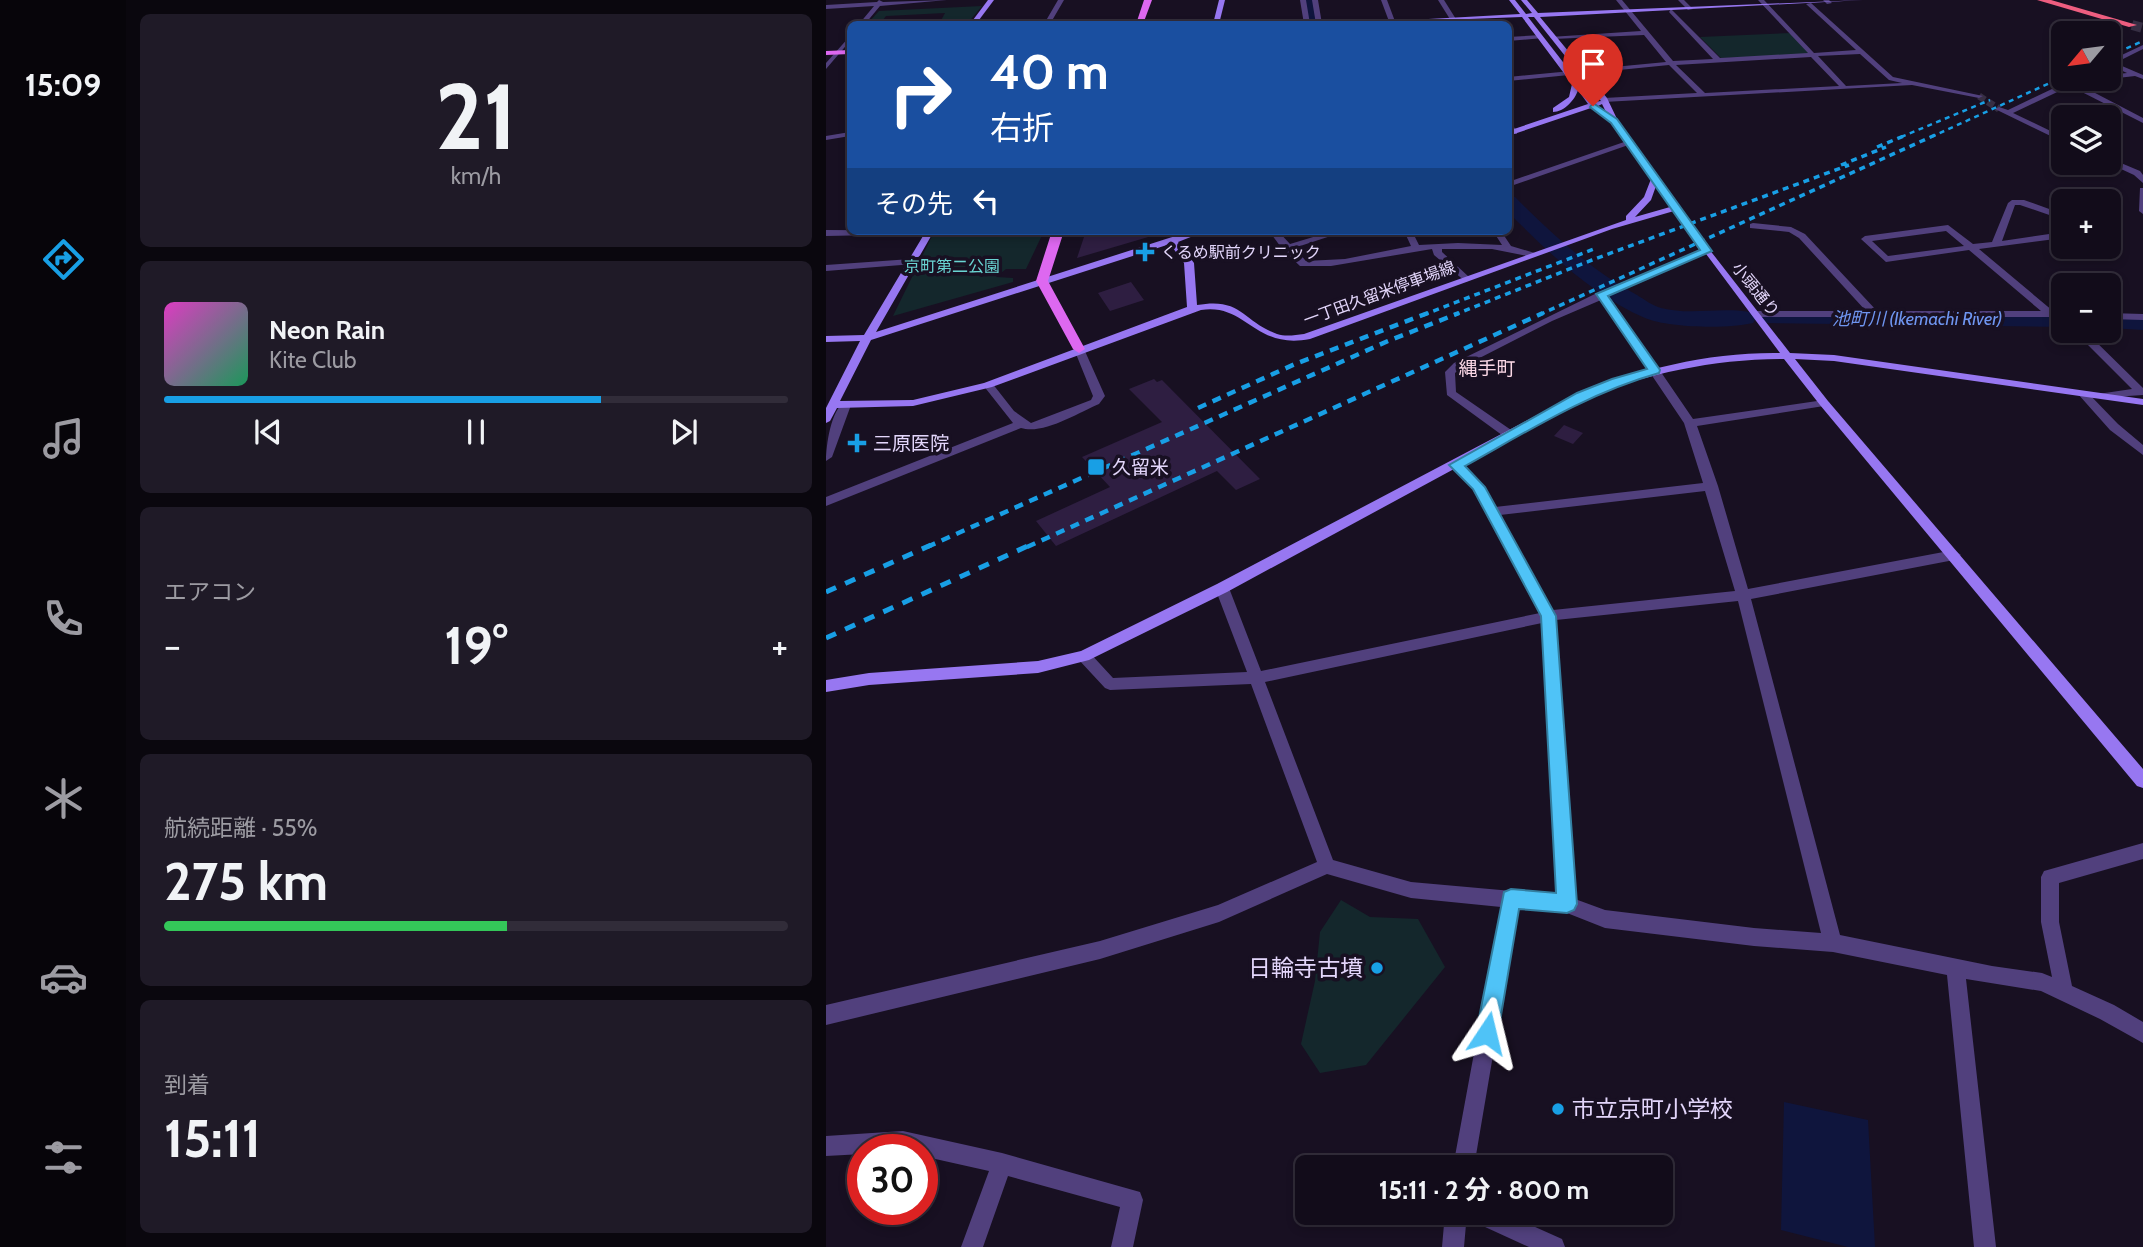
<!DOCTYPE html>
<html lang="ja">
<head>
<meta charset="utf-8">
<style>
  :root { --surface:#120c1a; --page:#1f1a27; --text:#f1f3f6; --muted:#9c9ba2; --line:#312c39; --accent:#189fe5 }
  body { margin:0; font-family:Cabin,"Noto Sans JP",sans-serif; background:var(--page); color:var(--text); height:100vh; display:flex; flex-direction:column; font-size:26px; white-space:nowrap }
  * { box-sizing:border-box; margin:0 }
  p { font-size:23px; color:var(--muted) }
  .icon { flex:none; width:38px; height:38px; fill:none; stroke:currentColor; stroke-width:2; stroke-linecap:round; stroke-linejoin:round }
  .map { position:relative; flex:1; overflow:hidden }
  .sheet { display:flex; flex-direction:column; gap:14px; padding:14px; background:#0a070e; width:700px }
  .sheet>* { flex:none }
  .guide { position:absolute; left:21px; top:21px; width:665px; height:214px; border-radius:10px; box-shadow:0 4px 10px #0003,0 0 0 2px var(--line); background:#1a4fa0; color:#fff; overflow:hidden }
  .needle { width:46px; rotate:241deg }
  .buttons { position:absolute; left:1225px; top:21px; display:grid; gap:14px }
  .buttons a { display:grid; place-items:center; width:70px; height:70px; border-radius:10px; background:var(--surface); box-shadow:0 4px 10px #0003,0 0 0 2px var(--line); font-size:35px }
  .speed { position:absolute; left:21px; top:1134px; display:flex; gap:14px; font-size:35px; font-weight:700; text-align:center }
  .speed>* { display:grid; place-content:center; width:91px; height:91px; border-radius:50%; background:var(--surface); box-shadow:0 4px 10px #0003,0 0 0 2px var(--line); line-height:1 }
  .speed .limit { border:10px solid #d22; background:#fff; color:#111 }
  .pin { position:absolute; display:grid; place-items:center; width:60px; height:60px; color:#fff; margin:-72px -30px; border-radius:50% 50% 50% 0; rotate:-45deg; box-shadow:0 0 7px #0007 }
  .pin .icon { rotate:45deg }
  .me { position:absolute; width:77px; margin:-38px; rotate:10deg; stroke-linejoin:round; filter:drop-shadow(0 0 5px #0008) }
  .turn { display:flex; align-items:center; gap:24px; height:147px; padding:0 28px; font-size:32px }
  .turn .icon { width:91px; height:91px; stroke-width:2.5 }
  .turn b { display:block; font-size:49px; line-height:60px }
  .then { display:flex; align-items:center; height:66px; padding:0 28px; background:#0003; gap:14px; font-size:26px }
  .big { font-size:52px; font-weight:700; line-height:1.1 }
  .sheet .card { flex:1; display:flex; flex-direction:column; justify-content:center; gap:10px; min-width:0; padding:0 24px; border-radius:10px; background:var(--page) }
  .sheet .dial { align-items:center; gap:0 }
  .dial b { font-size:91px; line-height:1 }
  .song { display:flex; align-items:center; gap:21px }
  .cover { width:84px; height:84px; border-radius:10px; background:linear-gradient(135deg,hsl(310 70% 55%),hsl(150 70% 35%)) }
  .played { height:7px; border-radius:4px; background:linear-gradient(90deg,var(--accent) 70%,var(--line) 70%) }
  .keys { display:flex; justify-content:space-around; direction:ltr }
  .heat { display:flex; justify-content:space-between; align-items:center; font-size:38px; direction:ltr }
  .charge { height:10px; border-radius:5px; background:linear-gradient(90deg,#34c759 55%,var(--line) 0) }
  .trip { position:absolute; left:469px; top:1155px; width:378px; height:70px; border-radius:10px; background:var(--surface); box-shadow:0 4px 10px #0003,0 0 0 2px var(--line); font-weight:700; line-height:70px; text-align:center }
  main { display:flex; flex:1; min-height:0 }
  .dock { display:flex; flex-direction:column; width:126px; justify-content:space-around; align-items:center; background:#07050a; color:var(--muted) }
  .dock .icon { width:49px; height:49px }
  .dock .selected { color:var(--accent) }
  .dock b { font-size:32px; color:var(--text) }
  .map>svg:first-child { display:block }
  .green { fill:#14272c }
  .water { fill:#0f153d }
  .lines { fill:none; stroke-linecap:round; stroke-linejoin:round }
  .river { fill:#0f153d; fill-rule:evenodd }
  .building { fill:#2e1e41 }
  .street-tunnel { stroke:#362e43; stroke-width:7; stroke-dasharray:7 3.5; stroke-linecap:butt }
  .highway-tunnel { stroke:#362e43; stroke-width:10; stroke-dasharray:10 5; stroke-linecap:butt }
  .street { fill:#51407d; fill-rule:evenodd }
  .secondary { fill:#9777f1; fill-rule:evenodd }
  .primary { fill:#dd68f0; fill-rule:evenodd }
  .highway { fill:#ee5e80; fill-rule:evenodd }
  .rail-far3 { stroke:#189fe5; stroke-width:2.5; stroke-dasharray:5 4.5; stroke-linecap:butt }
  .rail-far2 { stroke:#189fe5; stroke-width:3.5; stroke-dasharray:6 5; stroke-linecap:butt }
  .rail-far1 { stroke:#189fe5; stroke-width:4.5; stroke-dasharray:9 7; stroke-linecap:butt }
  .rail { stroke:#189fe5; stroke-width:5; stroke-dasharray:11 10; stroke-linecap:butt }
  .route { fill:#4fc3f7; stroke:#337fa1; stroke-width:2 }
  .poi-dot { fill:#189fe5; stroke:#181022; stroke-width:2.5 }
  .labels { text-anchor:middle; stroke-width:7; stroke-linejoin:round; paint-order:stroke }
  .far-poi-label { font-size:16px; fill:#e3d6fb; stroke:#181022; text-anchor:start }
  .far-park-label { font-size:16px; fill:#69d4d2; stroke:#181022 }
  .far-street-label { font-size:16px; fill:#e3d6fb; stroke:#181022 }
  .far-water-label { font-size:18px; font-style:italic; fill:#6f95f0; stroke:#181022 }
  .far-quarter-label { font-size:19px; fill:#fbd8e6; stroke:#181022 }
  .poi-label { font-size:19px; fill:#e3d6fb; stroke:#181022; text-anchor:start }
  .near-poi-label { font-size:23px; fill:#e3d6fb; stroke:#181022; text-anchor:end }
</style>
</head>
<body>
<main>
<nav class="dock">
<b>15:09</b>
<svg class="icon selected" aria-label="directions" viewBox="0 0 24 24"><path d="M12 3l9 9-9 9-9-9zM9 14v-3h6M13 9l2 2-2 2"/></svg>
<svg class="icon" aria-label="music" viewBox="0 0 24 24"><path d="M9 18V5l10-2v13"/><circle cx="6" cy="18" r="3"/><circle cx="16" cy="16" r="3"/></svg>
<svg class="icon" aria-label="phone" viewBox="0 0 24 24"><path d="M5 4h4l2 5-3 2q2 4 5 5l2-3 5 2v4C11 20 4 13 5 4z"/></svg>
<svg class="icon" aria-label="climate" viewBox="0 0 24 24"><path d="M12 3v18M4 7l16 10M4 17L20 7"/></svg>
<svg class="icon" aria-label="car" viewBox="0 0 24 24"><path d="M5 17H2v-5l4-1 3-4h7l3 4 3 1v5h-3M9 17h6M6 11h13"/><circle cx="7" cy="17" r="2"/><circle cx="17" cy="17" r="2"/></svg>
<svg class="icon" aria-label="filters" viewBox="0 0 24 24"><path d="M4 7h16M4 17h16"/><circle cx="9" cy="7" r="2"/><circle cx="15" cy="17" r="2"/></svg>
</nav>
<section class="sheet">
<div class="card dial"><b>21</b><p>km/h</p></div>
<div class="card">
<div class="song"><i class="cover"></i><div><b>Neon Rain</b><p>Kite Club</p></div></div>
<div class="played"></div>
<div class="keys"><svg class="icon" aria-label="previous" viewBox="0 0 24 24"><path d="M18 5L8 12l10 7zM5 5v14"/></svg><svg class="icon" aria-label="pause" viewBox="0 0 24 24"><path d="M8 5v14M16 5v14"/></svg><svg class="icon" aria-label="next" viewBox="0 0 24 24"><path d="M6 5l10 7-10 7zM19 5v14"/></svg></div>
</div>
<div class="card"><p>エアコン</p>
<div class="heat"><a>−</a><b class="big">19°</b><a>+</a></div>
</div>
<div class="card"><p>航続距離 · 55%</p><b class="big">275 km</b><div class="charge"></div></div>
<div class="card"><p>到着</p><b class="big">15:11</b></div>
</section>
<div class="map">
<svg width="1317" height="1247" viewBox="0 0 1317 1247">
  <rect width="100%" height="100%" fill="#181022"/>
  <path class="green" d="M156,6l-15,18h-28l6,-11 -59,3 -6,8h-13l12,-13z
    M965,33l20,22 -90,3 -21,-21z
    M180,231h38l-18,38h-20l-10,8 17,1v4l-120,34 39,-80z
    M515,900l29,17 48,2 27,48 -79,98 -46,8 -19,-29 14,-63 5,-49z"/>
  <path class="water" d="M958,1102l84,18 7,127h-27l-67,-17z"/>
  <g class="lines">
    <path class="river" d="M476,0h14l3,24h-14z
      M682,195l7,2c37,37 76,73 122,98 8,5 16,11 24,13 30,8 63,-2 92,5l3,5 -3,5c-24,6 -85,5 -108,-5 -52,-22 -97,-66 -137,-106z
      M946,311l291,2v14l-299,-4 -3,-5 3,-5z
      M1283,314l34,2v14l-34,-2z"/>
  </g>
  <path class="building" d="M260,231h69v4l-78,23z
    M305,282l13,18 -34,11 -12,-18z
    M328,379l3,3 5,-2 98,99 -24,11 -19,-19 -161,75 -20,-25 74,-34 -28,-30 80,-35 -33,-33z
    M738,425l19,8 -10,11 -19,-8z"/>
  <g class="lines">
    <path class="street-tunnel" d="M1153,96l20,13"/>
    <path class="highway-tunnel" d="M1306,25l11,3"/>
    <path class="street" d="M53,0l4,2 64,-2 -67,6 -15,18h-6l15,-18 -48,3v-4l51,-3z
      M232,0h6l-14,24h-6z
      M474,0h6l4,24h-6z
      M486,0h6l4,24h-6z
      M555,0h6l9,24h-6z
      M612,0h6l15,24h-6z
      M790,0h6l51,61 40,-2 -44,-47 2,-3 49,49 88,-5 -50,-53h6l50,53 42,-3 -50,-46 5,-1 82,74 90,19 -4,2 -67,-13 -308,17 -4,-2 4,-2 93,-5 -28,-28 -161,16v-4l158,-15 -22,-27 -91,4 -3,-2 91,-6zM1034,54l29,26 13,3 -56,3 -28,-30zM985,57l28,29 -134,7 -29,-28z
      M852,0h6l9,9 -5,1z
      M997,0h6l3,3 -5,1z
      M715,35l2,3 -35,3v-4z
      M24,36v5l-24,28v-6z
      M1317,45v4l-28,14 28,12v4l-8,-3 -26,3h-1l1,-4 18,-2 -18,-8v-4z
      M1247,79h27l-24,4 67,35v5l-73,-37 -57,27 50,24v5l-68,-33 4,-2 9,3z
      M682,122l9,8v4h-6l-3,-4z
      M24,132v4l-24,4v-4z
      M801,141l7,2 -126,44v-5z
      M1283,158l31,13 3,4v8l-9,-8 -26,-12z
      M1314,188h3v26l-4,-3z
      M1186,200h12l39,14v9l-5,-5 -38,-13h-5l-13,36 61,-9v6l-84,11 74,62h10v6h-307l-5,-3 5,-3h110l-67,-73 -10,-6 -39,-4v-4l3,-1 38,4 14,7 72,77h164l-72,-61 -83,12 -25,-23 4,-3 83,-11 25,19 19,-2 16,-39zM1120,231l18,15 -76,10 -16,-15z
      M0,230l147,1 -4,3 -41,2 -4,-2 -98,2z
      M443,231h9l12,13 43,-13h13l-52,17 12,13 39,-2 66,-13 -7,-15h8l7,14 39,-2 44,2 -9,-14h8l10,15 27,8 -5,3 -41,-8h-50v3l27,25 2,2 -5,3 -32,-27 -2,-6 -101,17h-31l-17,-16z
      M877,249l8,2 -102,45 84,123 131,-19 6,3 -6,3 -127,20 21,60 30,103 206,-39 7,5 -7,5 -203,39 89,336 152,31 50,7 10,4 -11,-55v-45l3,-6 99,-28v16l-84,24v39l13,64 42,19 29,17v21l-43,-24 -59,-28 -75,-12 30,268h-22l-27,-272 -114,-23 -79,-6 -149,-18 -38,-15 -49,-5 -44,259h-21l48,-260 -90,-9 -84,-24 -108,48 -119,37 -274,66v-20l274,-64 118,-36 99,-43 -66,-178 -141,6 -5,-2 -26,-28 -2,-4 2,-4h10l24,26 134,-6 -32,-84 7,-5 7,5 32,83 279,-58 -67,-124 -21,-21v-6h8l22,22 13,23 208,-24 -19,-60 -83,-123 -49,21 -90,46 -7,6 1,19 58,40v6h-8l-59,-43 -2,-23 9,-9 145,-71zM879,491l30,100 -182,19 -53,-95zM912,601l83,332 -67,-5 -149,-18 -30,-11 -19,-279zM716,623l16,272 -147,-13 -78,-22 -68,-178z
      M85,259l5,3 -2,2 -88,7v-6z
      M1283,313l34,1v6l-34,-1z
      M1248,331h11l58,57v7l-45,3v-4l34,-5z
      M253,346l5,3 21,47 -6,8c-21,9 -56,31 -78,24l-195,78v-9l187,-74 -30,-38 1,-2h8l22,28 17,12 60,-23 2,-4 -19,-47z
      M1257,391l4,1 31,32 25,21v10l-33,-25 -32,-36z
      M19,402l6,3 -19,52 -6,4c0,-15 5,-52 19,-59z
      M77,1131l99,22 138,39 3,8 -10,47h-22l9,-40 -112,-31 -25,71h-22l28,-76 -67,-15v-6h-59v4l-37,2v-20z
      M619,1213h22l-3,34h-22z
      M643,1213h35l58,26 3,8h-36l-57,-26z"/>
    <path class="secondary" d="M162,0h6l-18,24h-6z
      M393,0h6l-6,24h-6z
      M683,0h6l11,14 6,-1 -11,-13h6l11,13 325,-13 -323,17 67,81 11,23 91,128 81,104 44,2 309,44v6l-309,-44 -39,-2 33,42 315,368v19l-6,-2 -317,-381 -36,-46c-69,0 -135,14 -199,39l-358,194 -138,68 -51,13 -169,12 -43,7v-12l43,-7 169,-12 43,-10 136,-67 360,-190c65,-25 132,-42 203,-41l-106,-142 -62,18 -302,110c-56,11 -63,-36 -109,-29l-209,77 -79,19 -76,2 -7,13 -4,2v-15l34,-67 -34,1v-6l38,-1 62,-104h8l-58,101 293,-94 24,-7h13l-28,11 16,21 3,42c45,-8 45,16 80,29 9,3 18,1 27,0l322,-114v-4l18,-19 7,-18 -41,-59 -19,-12 -83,28v-5l80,-27 -10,-14c-3,10 -14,22 -25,22v-4l16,-11 3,-13 -50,-67 -185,7 183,-10zM702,17h6l67,84 -7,1zM776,104l4,8 -8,-6zM830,186l14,21 -35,10 16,-17zM344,244l14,19 3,44 -203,76 -71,17 -73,1 31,-61z"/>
    <path class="primary" d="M318,0h8l-9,24h-7z
      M24,50v4l-24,1v-4z
      M226,231h12l-16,50 37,68 -6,4 -6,-4 -37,-68z"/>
    <path class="highway" d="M1211,0h14l86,25 -8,2z"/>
    <path class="rail-far3" d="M1283,56l34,-15
      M1075,137l89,-37
      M1105,137l132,-60"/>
    <path class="rail-far2" d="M1051,147l29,-12
      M1015,165l45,-18
      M597,315l171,-66
      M628,315l138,-55 257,-95
      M713,315l396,-180"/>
    <path class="rail-far1" d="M372,408l97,-44 133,-51
      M101,547l461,-206 71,-28
      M201,547l516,-234"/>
    <path class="rail" d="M0,592l105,-47
      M0,638l204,-93"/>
  </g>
  <path class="route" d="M767,103l24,16 95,132 -104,45 52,74 -1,3c-71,20 -131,58 -194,93l20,21 71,129 21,288 -3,6 -7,3 -48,-4 -21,124 -3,8 -8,3 -7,-3 -4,-8 28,-141 7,-3 45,4 -15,-277 -68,-127 -24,-24 128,-72 35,-14 35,-10 -51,-75 104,-44 -89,-127 -21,-16z"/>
  <g class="poi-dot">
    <path d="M315.5 241.5h7v7h7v7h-7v7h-7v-7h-7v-7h7z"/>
    <path d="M27.5 432.5h7v7h7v7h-7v7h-7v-7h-7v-7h7z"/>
    <rect x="261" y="458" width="18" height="18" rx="3.5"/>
    <circle cx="551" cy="968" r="7"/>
    <circle cx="732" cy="1109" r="7"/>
  </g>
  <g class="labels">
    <g class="far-poi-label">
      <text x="335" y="258">くるめ駅前クリニック</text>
    </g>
    <g class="far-park-label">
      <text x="126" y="272">京町第二公園</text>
    </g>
    <g class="far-street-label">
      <text transform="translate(930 289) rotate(51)" y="6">小頭通り</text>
      <text transform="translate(553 293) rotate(-20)" y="6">一丁田久留米停車場線</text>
    </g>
    <g class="far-water-label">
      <text x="1091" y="325">池町川 (Ikemachi River)</text>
    </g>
    <g class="far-quarter-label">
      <text x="661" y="375">縄手町</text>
    </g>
    <g class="poi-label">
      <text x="47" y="450">三原医院</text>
      <text x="286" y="474">久留米</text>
    </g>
    <g class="near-poi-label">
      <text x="537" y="976">日輪寺古墳</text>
      <text x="746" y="1117" text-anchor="start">市立京町小学校</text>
    </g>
  </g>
</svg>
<div class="buttons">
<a><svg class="needle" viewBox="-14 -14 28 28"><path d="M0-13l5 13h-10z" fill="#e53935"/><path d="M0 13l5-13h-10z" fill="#9c9ba2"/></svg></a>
<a><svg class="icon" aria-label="layers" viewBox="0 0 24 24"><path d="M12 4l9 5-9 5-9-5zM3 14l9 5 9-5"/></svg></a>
<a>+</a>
<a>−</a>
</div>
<div class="speed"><div class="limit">30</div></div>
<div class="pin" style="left:767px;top:106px;background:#d93025"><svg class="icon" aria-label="arrive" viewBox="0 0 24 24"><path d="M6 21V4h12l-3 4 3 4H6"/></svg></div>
<svg class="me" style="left:661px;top:1033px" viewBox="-20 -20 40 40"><path d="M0-17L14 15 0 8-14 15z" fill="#4fc3f7" stroke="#fff" stroke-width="4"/></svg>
<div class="trip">15:11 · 2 分 · 800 m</div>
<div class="guide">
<div class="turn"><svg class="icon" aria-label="right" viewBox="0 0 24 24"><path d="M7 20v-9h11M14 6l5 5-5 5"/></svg><div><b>40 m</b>右折</div></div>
<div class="then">その先<svg class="icon" aria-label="left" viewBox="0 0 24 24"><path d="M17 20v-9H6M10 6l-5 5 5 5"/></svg></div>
</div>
</div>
</main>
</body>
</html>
